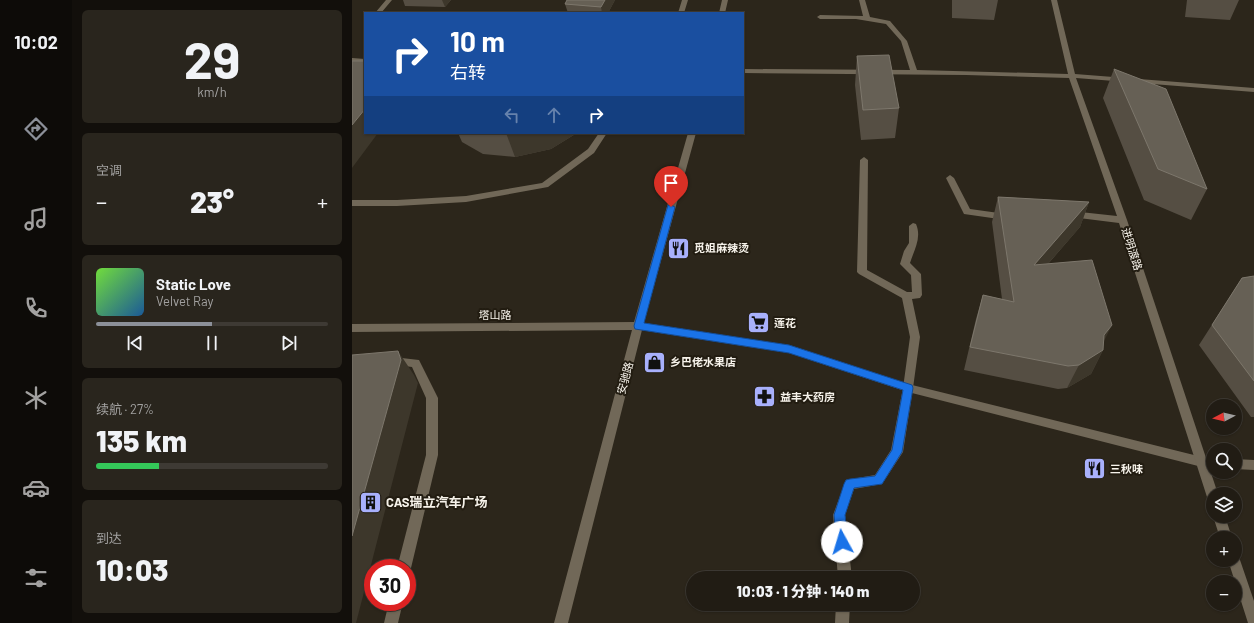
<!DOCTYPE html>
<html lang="zh">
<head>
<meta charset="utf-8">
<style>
  :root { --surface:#211c14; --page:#29251d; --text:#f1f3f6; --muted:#a2a1a0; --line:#3e3a34; --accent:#8c9099 }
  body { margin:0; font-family:Barlow,"Noto Sans SC",sans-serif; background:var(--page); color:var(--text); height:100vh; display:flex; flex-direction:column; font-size:15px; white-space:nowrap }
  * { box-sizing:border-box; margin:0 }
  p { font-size:13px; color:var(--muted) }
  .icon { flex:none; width:22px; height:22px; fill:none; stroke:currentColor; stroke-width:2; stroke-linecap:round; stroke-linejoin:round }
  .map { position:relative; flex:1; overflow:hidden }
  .drawer { display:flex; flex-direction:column; gap:10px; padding:10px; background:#120f0b; width:280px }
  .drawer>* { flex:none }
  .banner { position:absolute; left:12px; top:12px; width:380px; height:122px; border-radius:0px; box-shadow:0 1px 3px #0004,0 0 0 1px var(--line); background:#1a4fa0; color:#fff; overflow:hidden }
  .needle { width:26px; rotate:263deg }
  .tools { position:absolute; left:854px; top:399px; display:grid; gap:8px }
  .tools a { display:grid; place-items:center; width:36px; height:36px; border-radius:50%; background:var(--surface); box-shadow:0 1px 3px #0004,0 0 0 1px var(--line); font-size:20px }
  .speed { position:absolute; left:12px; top:559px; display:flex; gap:8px; font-size:20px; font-weight:700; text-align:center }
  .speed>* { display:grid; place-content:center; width:52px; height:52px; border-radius:50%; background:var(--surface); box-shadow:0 1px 3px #0004,0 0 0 1px var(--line); line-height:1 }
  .speed .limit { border:6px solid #d22; background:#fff; color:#111 }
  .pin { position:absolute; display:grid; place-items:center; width:34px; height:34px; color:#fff; margin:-41px -17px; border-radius:50% 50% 50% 0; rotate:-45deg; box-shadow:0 0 4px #0007 }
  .pin .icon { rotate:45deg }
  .me { position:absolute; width:44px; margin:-22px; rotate:354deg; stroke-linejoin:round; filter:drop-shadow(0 0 3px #0008) }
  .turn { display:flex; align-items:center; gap:14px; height:84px; padding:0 20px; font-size:18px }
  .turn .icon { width:52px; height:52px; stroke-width:2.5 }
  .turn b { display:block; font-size:28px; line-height:34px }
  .lanes { display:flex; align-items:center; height:38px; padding:0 20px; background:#0003; justify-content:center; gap:20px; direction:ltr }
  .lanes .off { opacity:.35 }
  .big { font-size:30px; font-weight:800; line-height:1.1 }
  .drawer .tile { flex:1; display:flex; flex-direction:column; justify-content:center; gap:6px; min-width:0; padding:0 14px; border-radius:6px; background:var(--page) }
  .drawer .dial { align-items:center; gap:0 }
  .dial b { font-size:52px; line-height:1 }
  .song { display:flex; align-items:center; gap:12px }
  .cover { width:48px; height:48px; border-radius:6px; background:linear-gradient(135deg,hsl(100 70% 55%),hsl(210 70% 35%)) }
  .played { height:4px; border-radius:2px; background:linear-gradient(90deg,var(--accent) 50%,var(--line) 50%) }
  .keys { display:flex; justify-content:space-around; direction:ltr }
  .heat { display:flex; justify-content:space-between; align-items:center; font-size:22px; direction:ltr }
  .charge { height:6px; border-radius:3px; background:linear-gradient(90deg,#34c759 27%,var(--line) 0) }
  .trip { position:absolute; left:334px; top:571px; width:234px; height:40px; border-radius:20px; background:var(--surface); box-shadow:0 1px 3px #0004,0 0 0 1px var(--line); font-weight:800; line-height:40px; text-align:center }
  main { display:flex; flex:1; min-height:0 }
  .menu { display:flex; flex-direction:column; width:72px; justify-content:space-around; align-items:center; background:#0d0b08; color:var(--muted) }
  .menu .icon { width:28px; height:28px }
  .menu .active { color:var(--accent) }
  .menu b { font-size:18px; color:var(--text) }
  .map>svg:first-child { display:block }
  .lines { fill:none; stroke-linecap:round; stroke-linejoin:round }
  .service { fill:#716858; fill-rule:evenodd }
  .minor { fill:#716858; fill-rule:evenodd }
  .wall { fill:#554e43 }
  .shaded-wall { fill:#3d372b }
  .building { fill:#666055; stroke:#7d776c }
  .route { fill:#1a73e8; stroke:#114b97 }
  .labels { text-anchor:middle; stroke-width:4; stroke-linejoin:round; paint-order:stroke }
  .poi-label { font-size:11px; font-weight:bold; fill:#f6f2ea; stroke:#221c11; text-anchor:start }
  .street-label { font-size:11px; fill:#f6f2ea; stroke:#221c11 }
  .near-poi-label { font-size:13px; font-weight:bold; fill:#f6f2ea; stroke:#221c11; text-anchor:start }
</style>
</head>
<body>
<main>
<nav class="menu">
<b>10:02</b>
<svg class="icon active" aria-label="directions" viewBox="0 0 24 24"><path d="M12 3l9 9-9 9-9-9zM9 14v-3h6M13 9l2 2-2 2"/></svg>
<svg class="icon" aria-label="music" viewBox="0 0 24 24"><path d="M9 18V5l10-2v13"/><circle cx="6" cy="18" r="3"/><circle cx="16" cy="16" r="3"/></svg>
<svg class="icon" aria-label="phone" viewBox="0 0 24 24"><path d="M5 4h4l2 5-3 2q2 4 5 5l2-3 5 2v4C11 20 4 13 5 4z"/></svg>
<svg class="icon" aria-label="climate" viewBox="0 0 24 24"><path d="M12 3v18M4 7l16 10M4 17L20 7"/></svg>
<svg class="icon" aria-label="car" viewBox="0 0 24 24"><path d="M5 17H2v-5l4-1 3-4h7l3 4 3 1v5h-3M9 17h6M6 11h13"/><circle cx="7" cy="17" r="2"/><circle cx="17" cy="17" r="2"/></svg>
<svg class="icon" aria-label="filters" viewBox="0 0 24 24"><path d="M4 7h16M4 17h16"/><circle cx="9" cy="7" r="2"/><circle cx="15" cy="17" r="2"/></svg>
</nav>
<section class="drawer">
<div class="tile dial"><b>29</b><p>km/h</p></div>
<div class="tile"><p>空调</p>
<div class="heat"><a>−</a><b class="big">23°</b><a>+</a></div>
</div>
<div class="tile">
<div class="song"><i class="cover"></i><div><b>Static Love</b><p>Velvet Ray</p></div></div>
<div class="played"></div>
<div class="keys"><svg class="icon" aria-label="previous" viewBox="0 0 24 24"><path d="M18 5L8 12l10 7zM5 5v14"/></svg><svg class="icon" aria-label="pause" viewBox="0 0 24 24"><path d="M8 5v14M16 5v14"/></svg><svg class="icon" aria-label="next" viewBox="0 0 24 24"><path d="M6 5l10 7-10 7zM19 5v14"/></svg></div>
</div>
<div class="tile"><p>续航 · 27%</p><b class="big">135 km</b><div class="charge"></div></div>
<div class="tile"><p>到达</p><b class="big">10:03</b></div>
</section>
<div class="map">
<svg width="902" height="623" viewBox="0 0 902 623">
  <rect width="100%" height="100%" fill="#2c261b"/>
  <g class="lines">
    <path class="service" d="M247,133h8l-13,20 -46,34 -82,15 -69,4h-45v-6h45l69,-4 76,-13 46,-34z
      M286,322l151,23 119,39 294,73 11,1v10l-11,-1 -294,-75 -119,-39 -155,-24 -1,-3 1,-3z
      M41,357l26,3 19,38v57l-27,113 -4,5v-5h-10l29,-113v-57l-14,-31 -23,-3 -1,-3 1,-3z
      M883,459l19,1v10l-19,-1z
      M37,602h14l-5,21h-14z"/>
    <path class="minor" d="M34,0h6l-11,13h-6z
      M330,0h6l-4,13h-6z
      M370,0h6l-3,13h-6z
      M507,0h6l5,17 20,4 17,20 10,29 151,4 -17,-74h6l18,74 179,14v4l-178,-14 51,142 91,274h-5v9l-4,-2 -2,-4 -88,-274 -48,-6 -4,-3 4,-3 46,5 -48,-138 -103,-3 -223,-2v-4l167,1 -9,-29 -15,-17 -30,-5h-36l-3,-2 3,-2 43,1z
      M0,58l13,1v4l-13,-1z
      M336,133h8l-53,193 -75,297h-14l78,-293 -280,2v-8l282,-2z
      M512,157l4,3 -1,110 40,22h5l-1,-17 -11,-11 4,-13 5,-8v-17l4,-3 3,1c6,14 -2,26 -6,39l11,11 1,21 -2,3 -8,1 8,38 -7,51 -10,64 -21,32 -28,5 -9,26 7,63h-14l-5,-63 13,-35 29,-5 16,-25 12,-62 7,-51 -8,-39 -43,-24 -2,-2 3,-112z
      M598,175l4,3 16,31 36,5 4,3 -1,2 -3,1 -42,-6 -18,-36z
      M861,516h12l7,22h-12z
      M883,554l4,2 1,4 14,41v22h-6l-20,-63h7z
      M484,604h14l-1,19h-14z"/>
  </g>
  <path class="wall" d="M51,0h48l-6,7 -40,-1z
    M215,0h48l-7,13h-40l-3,-9z
    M600,0h46l-4,20 -42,-2z
    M835,0h52l-9,20 -45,-3z
    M505,56l42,52 -4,30 -34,2 -6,-55z
    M762,69l93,120 -16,31 -47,-20 -41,-102z
    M106,133h119l-26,16 -36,8 -32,-3 -21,-12z
    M646,197l91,5 -9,25 -32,37 55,77v9l-12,24 -24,14 -9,1 -94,-19 12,-51 7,-24 19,4 -10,-77z
    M902,276v141h-3l-52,-72 43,-67z"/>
  <path class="shaded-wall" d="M90,0h9l-6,7z
    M253,0h10l-7,13h-6l-1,-6z
    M13,109v24h13l-26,35v-43z
    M154,133h71l-26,16 -36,8z
    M737,202l-9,25 -55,63 9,-25z
    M760,325l-12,24 3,1 -12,24 -24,14 12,-23z
    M46,351l16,24 4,8 -62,240h-4v-87z"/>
  <path class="building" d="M215,0h38l-4,7 -36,-3z
    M537,55l10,53 -36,2 -6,-54z
    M0,61h13v48l-13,16z
    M762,69l52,20 41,100 -49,-20z
    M646,197l91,5 -55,63 58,-5 20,65 -8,10 -1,15 -24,15 -11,1 -98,-19 13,-52 31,7z
    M902,276v105l-42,-56 30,-47z
    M46,351l3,9 -49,176v-181z"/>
  <path class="route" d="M316,205h3l4,2 -31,116 145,22 123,40 1,3 -11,64 -20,32 -28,4 -9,27 3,27 -2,4 -4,2 -4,-2 -2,-4 -2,-27 10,-31 2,-4 4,-1 25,-3 17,-26 11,-60 -114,-37 -154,-24 -1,-3z"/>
  <defs>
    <symbol id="restaurant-square" viewBox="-11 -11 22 22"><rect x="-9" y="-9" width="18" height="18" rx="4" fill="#a8b0fc" stroke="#221c11"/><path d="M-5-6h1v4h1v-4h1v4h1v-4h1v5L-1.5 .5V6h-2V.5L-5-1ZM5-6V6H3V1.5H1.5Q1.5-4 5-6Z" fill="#111"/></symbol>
    <symbol id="supermarket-square" viewBox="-11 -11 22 22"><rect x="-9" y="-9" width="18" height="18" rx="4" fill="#a8b0fc" stroke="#221c11"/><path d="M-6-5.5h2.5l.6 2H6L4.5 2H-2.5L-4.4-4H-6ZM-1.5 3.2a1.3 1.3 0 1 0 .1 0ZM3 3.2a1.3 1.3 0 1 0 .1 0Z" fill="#111"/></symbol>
    <symbol id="shop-square" viewBox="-11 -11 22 22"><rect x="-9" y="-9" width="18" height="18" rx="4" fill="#a8b0fc" stroke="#221c11"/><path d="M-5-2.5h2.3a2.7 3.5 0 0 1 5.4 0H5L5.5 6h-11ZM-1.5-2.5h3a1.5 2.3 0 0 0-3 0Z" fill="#111"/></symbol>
    <symbol id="pharmacy-square" viewBox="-11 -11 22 22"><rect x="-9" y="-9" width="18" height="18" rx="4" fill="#a8b0fc" stroke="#221c11"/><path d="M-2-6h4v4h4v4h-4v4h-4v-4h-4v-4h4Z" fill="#111"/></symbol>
    <symbol id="building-square" viewBox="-11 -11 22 22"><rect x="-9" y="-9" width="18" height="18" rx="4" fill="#a8b0fc" stroke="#221c11"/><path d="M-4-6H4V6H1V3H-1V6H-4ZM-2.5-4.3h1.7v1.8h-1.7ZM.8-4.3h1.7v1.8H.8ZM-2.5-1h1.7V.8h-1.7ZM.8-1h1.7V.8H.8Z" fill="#111"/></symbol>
  </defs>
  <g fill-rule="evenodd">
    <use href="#restaurant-square" x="314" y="236" width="25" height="25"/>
    <use href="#supermarket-square" x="394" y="310" width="25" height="25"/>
    <use href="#shop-square" x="290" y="350" width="25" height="25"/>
    <use href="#pharmacy-square" x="400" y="384" width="25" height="25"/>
    <use href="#restaurant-square" x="730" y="456" width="25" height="25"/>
    <use href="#building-square" x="6" y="490" width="25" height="25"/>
  </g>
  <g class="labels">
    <g class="poi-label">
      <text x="342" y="252">觅姐麻辣烫</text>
      <text x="422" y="327">莲花</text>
      <text x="318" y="366">乡巴佬水果店</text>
      <text x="428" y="401">益丰大药房</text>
      <text x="758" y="473">三秋味</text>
    </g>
    <g class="street-label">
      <text transform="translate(780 249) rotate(72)" y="4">进明渡路</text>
      <text x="143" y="319">塔山路</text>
      <text transform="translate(273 378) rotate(-75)" y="4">安驰路</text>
    </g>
    <g class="near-poi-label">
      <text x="34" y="507">CAS瑞立汽车广场</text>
    </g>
  </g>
</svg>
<div class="tools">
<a><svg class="needle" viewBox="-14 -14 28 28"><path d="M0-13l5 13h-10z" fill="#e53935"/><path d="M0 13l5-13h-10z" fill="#a2a1a0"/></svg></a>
<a><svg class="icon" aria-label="search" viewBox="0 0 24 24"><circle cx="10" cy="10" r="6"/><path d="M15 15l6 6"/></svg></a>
<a><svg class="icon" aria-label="layers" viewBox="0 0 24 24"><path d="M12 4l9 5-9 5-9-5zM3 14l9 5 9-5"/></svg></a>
<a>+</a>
<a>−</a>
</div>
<div class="speed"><div class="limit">30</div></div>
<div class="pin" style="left:319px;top:207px;background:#d93025"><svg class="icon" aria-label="arrive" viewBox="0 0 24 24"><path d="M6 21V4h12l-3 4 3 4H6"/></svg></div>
<svg class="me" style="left:490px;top:542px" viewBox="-20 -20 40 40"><circle r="19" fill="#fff"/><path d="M0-13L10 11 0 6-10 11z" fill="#1a73e8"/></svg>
<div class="trip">10:03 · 1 分钟 · 140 m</div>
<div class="banner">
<div class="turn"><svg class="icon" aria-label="right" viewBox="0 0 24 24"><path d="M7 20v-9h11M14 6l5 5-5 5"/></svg><div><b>10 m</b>右转</div></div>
<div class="lanes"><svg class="icon off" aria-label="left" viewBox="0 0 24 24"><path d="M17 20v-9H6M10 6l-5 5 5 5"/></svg><svg class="icon off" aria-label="ahead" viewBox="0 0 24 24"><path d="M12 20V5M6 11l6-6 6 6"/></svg><svg class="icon" aria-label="right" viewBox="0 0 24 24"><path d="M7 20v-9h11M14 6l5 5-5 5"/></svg></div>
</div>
</div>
</main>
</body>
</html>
